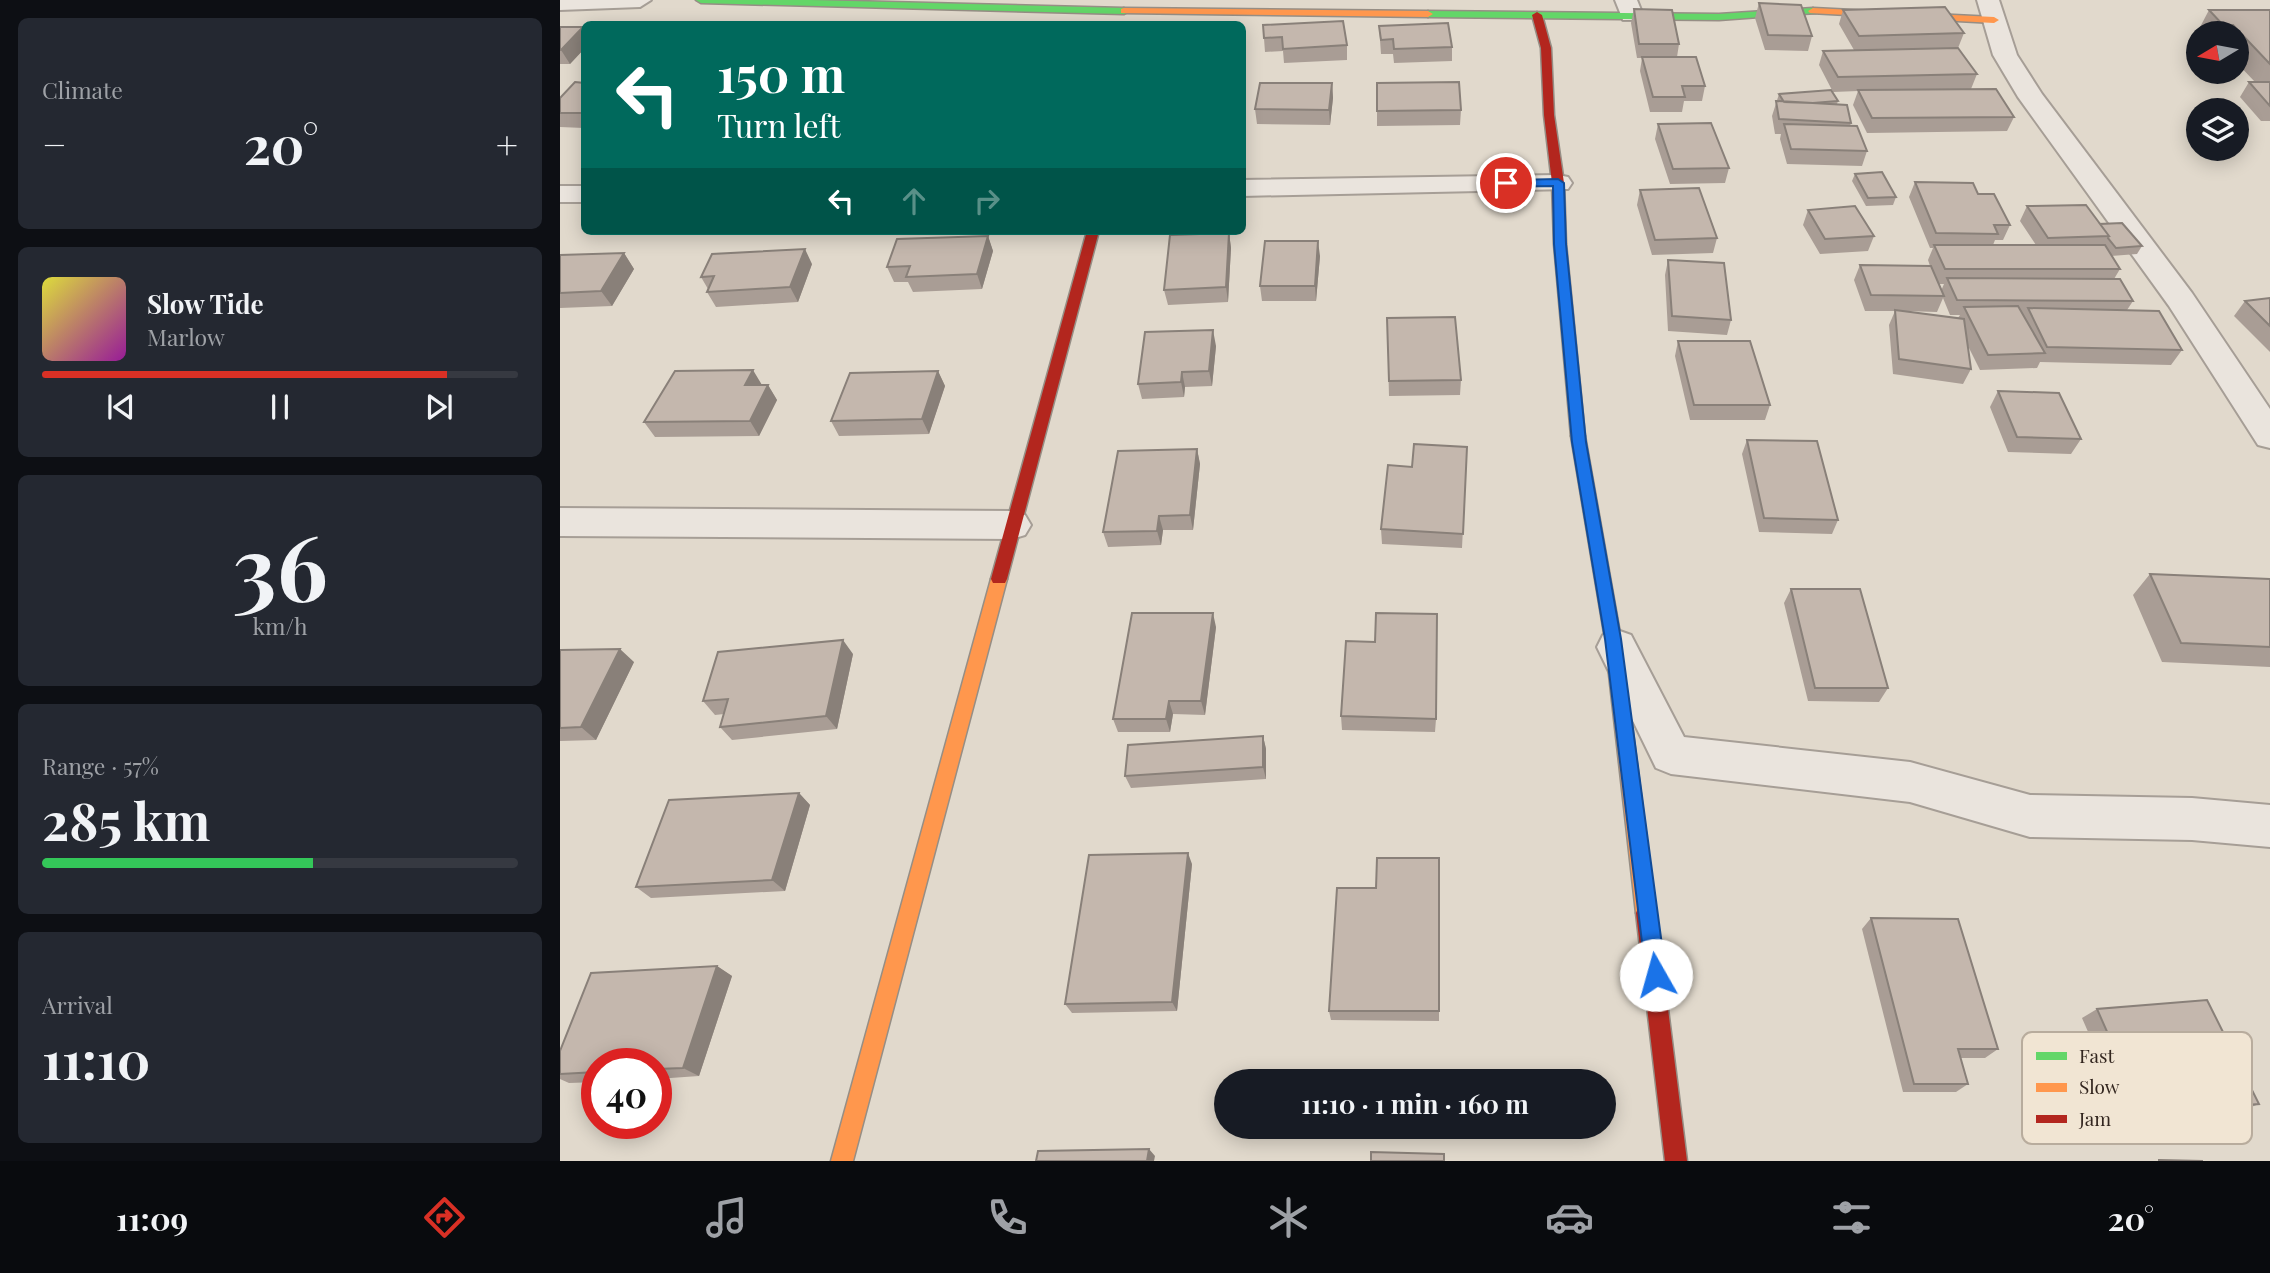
<!DOCTYPE html>
<html lang="en">
<head>
<meta charset="utf-8">
<style>
  :root { --surface:#171b24; --page:#242831; --text:#f1f3f6; --muted:#9ea1a6; --line:#363941; --accent:#d93025 }
  body { margin:0; font-family:"Playfair Display",serif; background:var(--page); color:var(--text); height:100vh; display:flex; flex-direction:column; font-size:26px; white-space:nowrap }
  * { box-sizing:border-box; margin:0 }
  p { font-size:23px; color:var(--muted) }
  .icon { flex:none; width:38px; height:38px; fill:none; stroke:currentColor; stroke-width:2; stroke-linecap:round; stroke-linejoin:round }
  .map { position:relative; flex:1; overflow:hidden }
  .panel { display:flex; flex-direction:column; gap:18px; padding:18px; background:#0d0f14; width:560px }
  .panel>* { flex:none }
  .banner { position:absolute; left:21px; top:21px; width:665px; height:214px; border-radius:10px; box-shadow:0 4px 18px #0003; background:#00695c; color:#fff; overflow:hidden }
  .needle { width:46px; rotate:260deg }
  .controls { position:absolute; left:1626px; top:21px; display:grid; gap:14px }
  .controls a { display:grid; place-items:center; width:63px; height:63px; border-radius:50%; background:var(--surface); box-shadow:0 4px 18px #0003; font-size:35px }
  .speed { position:absolute; left:21px; top:1048px; display:flex; gap:14px; font-size:35px; font-weight:700; text-align:center }
  .speed>* { display:grid; place-content:center; width:91px; height:91px; border-radius:50%; background:var(--surface); box-shadow:0 4px 18px #0003; line-height:1 }
  .speed .limit { border:10px solid #d22; background:#fff; color:#111 }
  .pin { position:absolute; display:grid; place-items:center; width:60px; height:60px; color:#fff; margin:-30px; border:4px solid #fff; border-radius:50%; box-shadow:0 2px 7px #0007 }
  .me { position:absolute; width:77px; margin:-38px; rotate:353deg; stroke-linejoin:round; filter:drop-shadow(0 0 5px #0008) }
  .turn { display:flex; align-items:center; gap:24px; height:147px; padding:0 21px; font-size:32px }
  .turn .icon { width:91px; height:91px; stroke-width:2.5 }
  .turn b { display:block; font-size:49px; line-height:60px }
  .lanes { display:flex; align-items:center; height:66px; padding:0 21px; background:#0003; justify-content:center; gap:35px; direction:ltr }
  .lanes .off { opacity:.35 }
  .big { font-size:52px; font-weight:700; line-height:1.1 }
  .panel .widget { flex:1; display:flex; flex-direction:column; justify-content:center; gap:10px; min-width:0; padding:0 24px; border-radius:10px; background:var(--page) }
  .panel .dial { align-items:center; gap:0 }
  .dial b { font-size:91px; line-height:1 }
  .song { display:flex; align-items:center; gap:21px }
  .cover { width:84px; height:84px; border-radius:10px; background:linear-gradient(135deg,hsl(60 70% 55%),hsl(300 70% 35%)) }
  .played { height:7px; border-radius:4px; background:linear-gradient(90deg,var(--accent) 85%,var(--line) 85%) }
  .keys { display:flex; justify-content:space-around; direction:ltr }
  .heat { display:flex; justify-content:space-between; align-items:center; font-size:38px; direction:ltr }
  .charge { height:10px; border-radius:5px; background:linear-gradient(90deg,#34c759 57%,var(--line) 0) }
  .trip { position:absolute; left:654px; top:1069px; width:402px; height:70px; border-radius:35px; background:var(--surface); box-shadow:0 4px 18px #0003; font-weight:700; line-height:70px; text-align:center }
  .menu { display:flex; height:112px; justify-content:space-around; align-items:center; background:#090b0e; color:var(--muted) }
  .menu .icon { width:49px; height:49px }
  .menu .selected { color:var(--accent) }
  .menu b { font-size:32px; color:var(--text) }
  main { display:flex; flex:1; min-height:0 }
  .map>svg:first-child { display:block }
  .lines { fill:none; stroke-linecap:round; stroke-linejoin:round }
  .street-casing { stroke:#a69e96; stroke-width:4 }
  .fast-casing { stroke:#968e85; stroke-width:3 }
  .slow-casing { stroke:#968e85; stroke-width:3 }
  .jam-casing { stroke:#968e85; stroke-width:3 }
  .street { fill:#eae4dd; fill-rule:evenodd }
  .fast { fill:#63d668; fill-rule:evenodd }
  .slow { fill:#ff974d; fill-rule:evenodd }
  .jam { fill:#b3261e; fill-rule:evenodd }
  .wall { fill:#a99d95; fill-rule:evenodd }
  .shaded-wall { fill:#898079 }
  .building { fill:#c4b7ad; stroke:#898079; stroke-width:2 }
  .route { fill:#1a73e8; stroke:#114b97; stroke-width:2 }
  .key { fill:#f1e5d3; stroke:#b8ac9d; stroke-width:2 }
  .key-label { font-size:19px; fill:#33261f }
</style>
</head>
<body>
<main>
<section class="panel">
<div class="widget"><p>Climate</p>
<div class="heat"><a>−</a><b class="big">20°</b><a>+</a></div>
</div>
<div class="widget">
<div class="song"><i class="cover"></i><div><b>Slow Tide</b><p>Marlow</p></div></div>
<div class="played"></div>
<div class="keys"><svg class="icon" aria-label="previous" viewBox="0 0 24 24"><path d="M18 5L8 12l10 7zM5 5v14"/></svg><svg class="icon" aria-label="pause" viewBox="0 0 24 24"><path d="M8 5v14M16 5v14"/></svg><svg class="icon" aria-label="next" viewBox="0 0 24 24"><path d="M6 5l10 7-10 7zM19 5v14"/></svg></div>
</div>
<div class="widget dial"><b>36</b><p>km/h</p></div>
<div class="widget"><p>Range · 57%</p><b class="big">285 km</b><div class="charge"></div></div>
<div class="widget"><p>Arrival</p><b class="big">11:10</b></div>
</section>
<div class="map">
<svg width="1710" height="1161" viewBox="0 0 1710 1161">
  <rect width="100%" height="100%" fill="#e1d9cc"/>
  <g class="lines">
    <defs>
      <path id="street" d="M0,0h91l-11,7 -80,3z
        M1055,0h22l6,15 -4,5h-16z
        M1417,0h22l18,55 25,39 150,199 78,116v39l-12,-3 -89,-139 -151,-209 -25,-42z
        M998,175l10,2 4,6 -4,6 -326,7v-16z
        M0,186h24v16h-24z
        M0,508l452,3 13,4 6,10 -6,10 -13,4 -452,-3z
        M1057,630l14,5 53,102 226,25 120,33 162,3 78,7v42l-78,-7 -162,-3 -120,-35 -239,-28 -15,-6 -59,-121 6,-12z"/>
      <path id="fast" d="M136,0h114l314,8 5,3 -5,3 -423,-11z
        M1253,8l5,3 -2,2 -97,7 -291,-3 -5,-3 5,-3 291,3z"/>
      <path id="slow" d="M564,8l304,3 5,3 -5,3 -307,-4v-4z
        M1253,8l181,9 5,3 -5,3 -184,-10 -2,-2z
        M1018,431l7,5 36,203 35,274 -3,7 -7,2 -7,-2 -3,-7 -31,-274 -34,-203z
        M439,573l6,2 2,4 -154,582h-22l160,-582 2,-4z"/>
      <path id="jam" d="M977,12l5,3 9,33 3,67 10,68 2,61 19,192 -7,5 -7,-5 -17,-192 -2,-61 -8,-68 -3,-67 -9,-33z
        M527,231h12l-92,348 -2,4h-12l-2,-4z
        M1086,904l7,2 3,7 31,248h-22l-29,-248 3,-7z"/>
    </defs>
    <use href="#street" class="street-casing"/>
    <use href="#fast" class="fast-casing"/>
    <use href="#slow" class="slow-casing"/>
    <use href="#jam" class="jam-casing"/>
    <use href="#street" class="street"/>
    <use href="#fast" class="fast"/>
    <use href="#slow" class="slow"/>
    <use href="#jam" class="jam"/>
  </g>
  <path class="wall" d="M1199,3l53,33 -4,15 -43,-1 -10,-32z
    M1074,9l45,35 -2,13 28,29 -3,15h-18l-2,11h-32l-10,-41 2,-13h-5l-6,-35z
    M1283,10l121,23 -6,15 19,26 -6,15 43,28 -7,14 -140,2 -14,-28 5,-14 -25,1 -14,-27 4,-14 31,-1 -15,-26z
    M1649,10h61v111h-9l-21,-24 9,-15h6l-19,-20v-29h-36l-2,-2z
    M703,25l84,20v15l-63,3 -1,-12 -18,1z
    M819,26l73,21v14l-58,2 -1,-9h-12z
    M0,27h23l1,2v20l-14,15h-10z
    M24,83v45l-24,-1v-29z
    M772,83l1,15 -3,27 -73,-1 -2,-15z
    M1219,94l59,7 -1,3 14,19 -1,3 17,25 -5,15 -75,-2 -7,-25 1,-5h-6l-3,-18z
    M901,110l-1,15 -83,1v-15z
    M1098,124l71,44 -4,15 -55,1 -15,-45z
    M1295,174l41,23 -3,8 -27,1 -14,-25z
    M1355,182l63,12 32,31 -7,15h-8l-2,5h43l-16,-24 7,-15 73,18 42,22 -5,8 -26,2 9,13 -6,10 19,22 -6,9 55,40 -11,15 -131,-3 -3,6 -57,2 -13,-26 4,25 -8,15 -70,-10 -4,-49 6,-14h-30l-11,-31 6,-15 70,1 -2,-6 5,-12h-3l-21,-51zM1379,284h5l-3,7zM1383,298l7,17h10l-2,3 -54,-7 33,1z
    M1080,190l77,48 -4,15 -61,2 -15,-50z
    M1248,210l66,26 -6,15 -48,3 -17,-29z
    M669,233l2,15 -3,54 -60,3 -4,-15z
    M428,236l5,15 -11,38 -69,3 -5,-10h-14l-7,-15z
    M64,253l10,16 -22,37 -52,2v-53z
    M760,256l-4,45h-54l-2,-15z
    M1108,260l63,60 -4,15 -59,-4 -3,-56z
    M252,264l-14,38 -82,5 -9,-15 1,-3 -7,-12z
    M1710,298v54l-36,-36 11,-15z
    M827,318l74,62 -1,15 -71,1z
    M1118,341l92,64 -5,15h-75l-15,-64z
    M656,346l-4,40 -27,1 -1,10 -42,2 -4,-15z
    M378,371l7,15 -16,48 -90,2 -8,-15z
    M202,385h6l9,15 -18,36 -104,1 -11,-15z
    M1438,391l83,48 -10,15 -63,-2 -18,-45z
    M1187,440l91,80 -6,14 -73,-2 -17,-78z
    M907,447l-5,101 -80,-4 -1,-15 31,-62z
    M637,449l3,15 -7,66h-30l-2,15 -53,2 -5,-15z
    M1590,574l120,5v88l-108,-5 -29,-67z
    M1231,589l97,99 -9,14 -71,-1 -24,-98z
    M656,627l-11,88 -32,-1 -3,18h-52l-5,-13z
    M815,642l61,77 -1,13 -93,-2 -1,-14z
    M0,650l74,12 -38,78 -36,1z
    M293,654l-16,75 -105,11 -12,-13 4,-13 -9,1 -12,-14z
    M703,736l3,13v30l-135,9 -6,-12z
    M239,793l11,12 -25,86 -134,7 -15,-11z
    M632,864l-15,147 -105,2 -7,-9z
    M1311,918l127,131 -13,9h-25l8,26 -12,8h-53l-41,-163z
    M157,966l15,10 -33,100 -43,3v-15h-59v18l-28,1 -9,-4v-28z
    M1537,1009l162,95 -18,7 -114,10 -45,-103z
    M769,1011h110v10l-108,-1z"/>
  <path class="shaded-wall" d="M23,27l1,2v20l-14,15 -9,-14z
    M772,83l1,15 -3,27 -1,-15z
    M669,233l2,15 -3,54 -2,-15z
    M428,236l5,15 -11,38 -5,-15z
    M758,241l2,15 -4,45 -1,-15z
    M245,249l7,15 -14,38 -8,-15z
    M64,253l10,16 -22,37 -11,-15z
    M653,330l3,16 -4,40 -3,-15z
    M193,370l9,15h-17z
    M378,371l7,15 -16,48 -7,-15z
    M622,372l3,15 -1,10 -3,-15z
    M208,385l9,15 -18,36 -9,-15z
    M637,449l3,15 -7,66 -3,-15z
    M599,516l4,14 -2,15 -4,-14z
    M653,613l3,14 -11,88 -4,-14z
    M283,640l10,14 -16,75 -11,-13z
    M60,649l14,13 -38,78 -15,-13z
    M609,701l4,13 -3,18 -4,-13z
    M703,736l3,13v30l-3,-12z
    M239,793l11,12 -25,86 -13,-11z
    M628,853l4,11 -15,147 -5,-9z
    M157,966l15,10 -33,100 -16,-8z
    M589,1149l6,7 -1,5h-7z"/>
  <path class="building" d="M1199,3l42,2 11,31 -44,-1z
    M1385,7l19,26 -105,3 -16,-26z
    M1074,9l38,1 7,34h-40z
    M1649,10h61v54l-37,-39h-10z
    M783,21l4,24 -64,4 -1,-12 -18,1 -1,-13z
    M555,22v2h-72z
    M606,22l71,2h-72z
    M69,23l46,1h-47z
    M300,23h50l-1,1h-50z
    M888,23l4,24 -58,2 -1,-10 -12,1 -2,-14z
    M0,27h23l-22,23h-1z
    M1398,48l19,26 -139,3 -15,-26z
    M1082,57h54l9,29h-23l3,11h-32z
    M15,82l9,1v30h-24v-15z
    M899,82l2,28 -84,1v-28z
    M1689,82h21v24z
    M700,83h72l-3,27 -74,-1z
    M1436,89l18,28 -142,1 -14,-28z
    M1271,90l7,11 -25,2 -29,-1 -5,-8z
    M1216,101l71,4 4,18 -72,-4z
    M1151,123l18,45 -56,1 -15,-45z
    M1224,124l73,2 10,25 -76,-2z
    M1322,172l14,25 -28,1 -13,-24z
    M1355,182l58,1 5,11h16l16,31h-16l4,9 -62,-1z
    M1139,188l18,50 -62,2 -15,-50z
    M1526,205l23,31 -61,2 -21,-32z
    M1295,206l19,30 -49,3 -17,-29z
    M1562,223l20,23 -26,2 -8,-10 1,-2 -9,-12z
    M669,233l-3,54 -62,3 6,-55z
    M428,236l-11,38 -71,3 4,-11 -23,1 10,-28z
    M705,241h53l-3,45h-55z
    M1374,245h171l15,24h-175z
    M245,249l-15,38 -83,5 7,-16 -13,1 11,-23z
    M64,253l-23,38 -41,2v-38z
    M1108,260l56,3 7,57 -59,-4z
    M1300,265l71,1 13,30 -73,-1z
    M1387,278l173,1 13,22 -176,-1z
    M1710,298v28l-25,-25z
    M1458,306l27,47 -57,2 -24,-48z
    M1468,308l131,3 23,39 -135,-3z
    M1335,310l69,9 7,50 -72,-10z
    M895,317l6,63 -72,1 -2,-63z
    M653,330l-4,41 -27,1 -1,10 -43,2 7,-52z
    M1118,341h72l20,64h-76z
    M193,370l-8,15h23l-18,36 -106,1 31,-51z
    M378,371l-16,48 -91,2 19,-48z
    M1438,391l61,2 22,46 -64,-2z
    M1187,440l70,1 21,79 -74,-2z
    M854,444l53,3 -4,87 -82,-5 7,-64 24,2z
    M637,449l-7,66 -31,1 -2,15 -54,1 15,-81z
    M1590,574l120,5v68l-89,-4z
    M1231,589h69l28,99h-73z
    M572,613h81l-12,88h-32l-3,18h-53z
    M816,613l61,1 -1,105 -95,-3 5,-75 29,1z
    M283,640l-17,76 -106,11 8,-28 -25,2 15,-49z
    M60,649l-39,78 -21,1v-78z
    M703,736v31l-138,9 3,-31z
    M239,793l-27,87 -136,7 33,-87z
    M628,853l-16,149 -107,2 24,-149z
    M817,858h62v153h-110l8,-123h39z
    M1311,918l87,1 40,130h-40l10,35h-54z
    M157,966l-34,102 -27,1v-5h-59v8l-37,2v-23l31,-78z
    M1647,1000l52,104 -116,9 -46,-104z
    M589,1149l-2,12h-111l2,-10z
    M811,1152l73,2v7h-73z
    M1599,1160l44,1h-44z"/>
  <path class="route" d="M998,179l6,4 2,61 20,198 35,197 45,336 -3,7 -7,3 -7,-3 -3,-7 -41,-336 -33,-197 -18,-198 -1,-58 -47,1 -6,-4 6,-3z"/>
  <rect x="1462" y="1032" width="230" height="112" rx="10" class="key"/>
  <rect x="1476" y="1052" width="31" height="8" fill="#63d668"/>
  <rect x="1476" y="1083" width="31" height="9" fill="#ff974d"/>
  <rect x="1476" y="1115" width="31" height="8" fill="#b3261e"/>
  <g class="key-label">
    <text x="1519" y="1063">Fast</text>
    <text x="1519" y="1094">Slow</text>
    <text x="1519" y="1126">Jam</text>
  </g>
</svg>
<div class="controls">
<a><svg class="needle" viewBox="-14 -14 28 28"><path d="M0-13l5 13h-10z" fill="#e53935"/><path d="M0 13l5-13h-10z" fill="#9ea1a6"/></svg></a>
<a><svg class="icon" aria-label="layers" viewBox="0 0 24 24"><path d="M12 4l9 5-9 5-9-5zM3 14l9 5 9-5"/></svg></a>
</div>
<div class="speed"><div class="limit">40</div></div>
<div class="pin" style="left:946px;top:183px;background:#d93025"><svg class="icon" aria-label="arrive" viewBox="0 0 24 24"><path d="M6 21V4h12l-3 4 3 4H6"/></svg></div>
<svg class="me" style="left:1096px;top:975px" viewBox="-20 -20 40 40"><circle r="19" fill="#fff"/><path d="M0-13L10 11 0 6-10 11z" fill="#1a73e8"/></svg>
<div class="trip">11:10 · 1 min · 160 m</div>
<div class="banner">
<div class="turn"><svg class="icon" aria-label="left" viewBox="0 0 24 24"><path d="M17 20v-9H6M10 6l-5 5 5 5"/></svg><div><b>150 m</b>Turn left</div></div>
<div class="lanes"><svg class="icon" aria-label="left" viewBox="0 0 24 24"><path d="M17 20v-9H6M10 6l-5 5 5 5"/></svg><svg class="icon off" aria-label="ahead" viewBox="0 0 24 24"><path d="M12 20V5M6 11l6-6 6 6"/></svg><svg class="icon off" aria-label="right" viewBox="0 0 24 24"><path d="M7 20v-9h11M14 6l5 5-5 5"/></svg></div>
</div>
</div>
</main>
<nav class="menu">
<b>11:09</b>
<svg class="icon selected" aria-label="directions" viewBox="0 0 24 24"><path d="M12 3l9 9-9 9-9-9zM9 14v-3h6M13 9l2 2-2 2"/></svg>
<svg class="icon" aria-label="music" viewBox="0 0 24 24"><path d="M9 18V5l10-2v13"/><circle cx="6" cy="18" r="3"/><circle cx="16" cy="16" r="3"/></svg>
<svg class="icon" aria-label="phone" viewBox="0 0 24 24"><path d="M5 4h4l2 5-3 2q2 4 5 5l2-3 5 2v4C11 20 4 13 5 4z"/></svg>
<svg class="icon" aria-label="climate" viewBox="0 0 24 24"><path d="M12 3v18M4 7l16 10M4 17L20 7"/></svg>
<svg class="icon" aria-label="car" viewBox="0 0 24 24"><path d="M5 17H2v-5l4-1 3-4h7l3 4 3 1v5h-3M9 17h6M6 11h13"/><circle cx="7" cy="17" r="2"/><circle cx="17" cy="17" r="2"/></svg>
<svg class="icon" aria-label="filters" viewBox="0 0 24 24"><path d="M4 7h16M4 17h16"/><circle cx="9" cy="7" r="2"/><circle cx="15" cy="17" r="2"/></svg>
<b>20°</b>
</nav>
</body>
</html>
